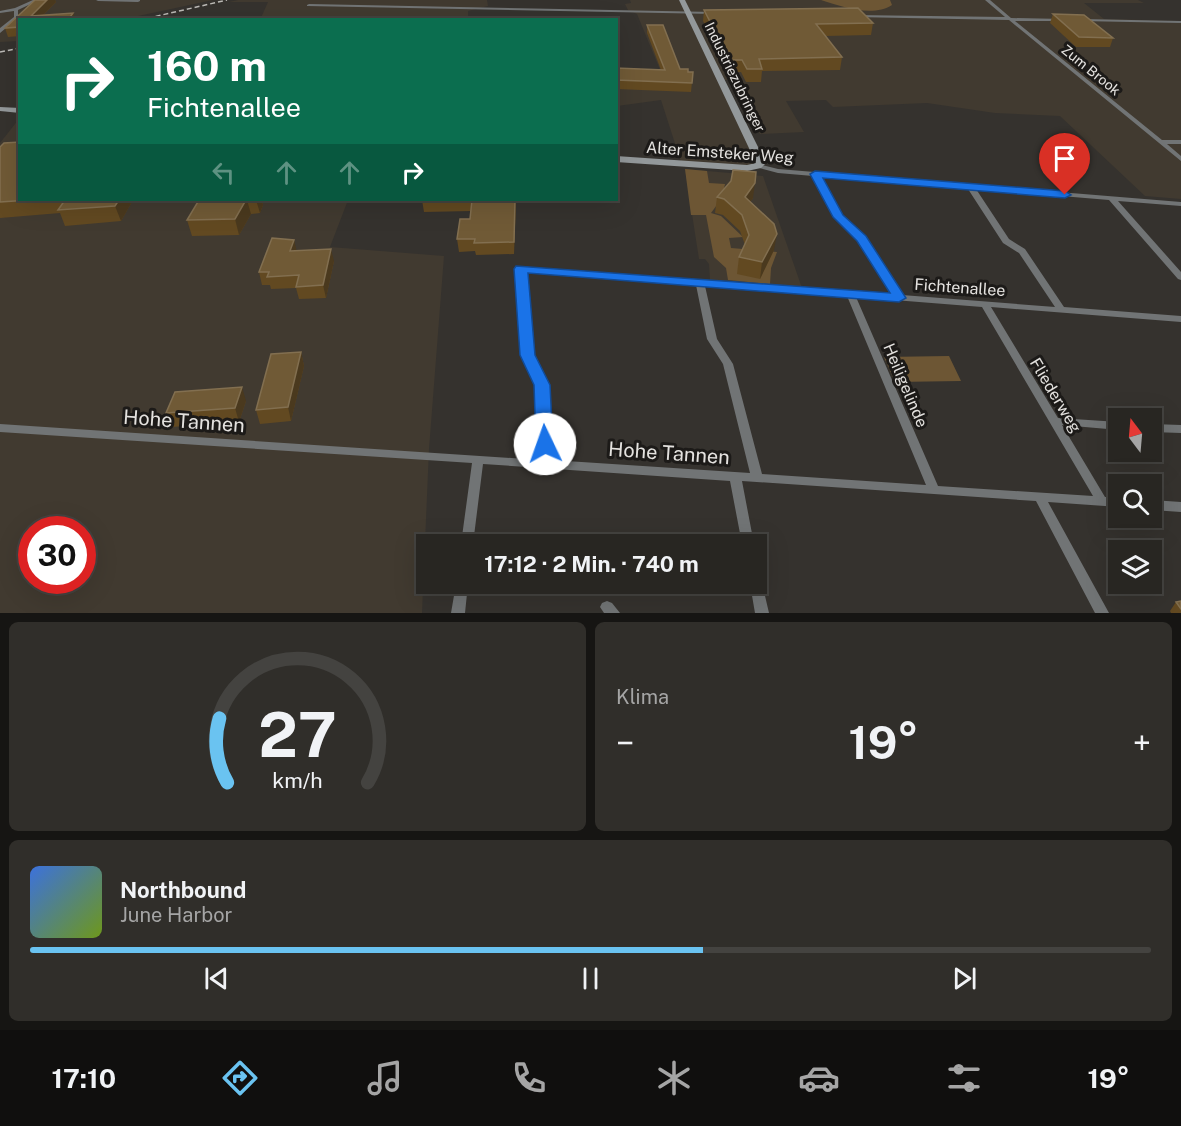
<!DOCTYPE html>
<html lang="de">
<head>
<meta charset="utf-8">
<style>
  :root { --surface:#282622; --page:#302e2a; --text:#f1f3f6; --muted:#a5a5a5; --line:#444340; --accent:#6ac3f1 }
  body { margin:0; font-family:"Public Sans",sans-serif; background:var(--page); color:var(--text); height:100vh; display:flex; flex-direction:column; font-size:22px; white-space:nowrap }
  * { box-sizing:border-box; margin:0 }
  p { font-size:20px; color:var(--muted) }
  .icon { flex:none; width:33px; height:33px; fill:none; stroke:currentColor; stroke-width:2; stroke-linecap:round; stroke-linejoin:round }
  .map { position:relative; height:613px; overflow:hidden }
  .drawer { display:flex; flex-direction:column; gap:9px; padding:9px; background:#161513; flex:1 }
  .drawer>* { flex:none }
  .top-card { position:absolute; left:18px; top:18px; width:600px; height:183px; border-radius:0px; box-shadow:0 6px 24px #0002,0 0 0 2px var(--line); background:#0b6e4f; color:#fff; overflow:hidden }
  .needle { width:39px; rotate:344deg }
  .buttons { position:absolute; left:1108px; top:408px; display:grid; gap:12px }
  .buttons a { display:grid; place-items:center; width:54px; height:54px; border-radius:0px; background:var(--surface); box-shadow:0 6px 24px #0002,0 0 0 2px var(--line); font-size:30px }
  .speed { position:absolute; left:18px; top:516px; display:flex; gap:12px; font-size:30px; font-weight:700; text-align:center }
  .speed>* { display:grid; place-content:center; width:78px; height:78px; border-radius:50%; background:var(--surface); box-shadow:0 6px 24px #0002,0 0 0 2px var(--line); line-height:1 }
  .speed .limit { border:9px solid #d22; background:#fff; color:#111 }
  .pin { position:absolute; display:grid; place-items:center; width:51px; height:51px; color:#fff; margin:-62px -26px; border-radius:50% 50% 50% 0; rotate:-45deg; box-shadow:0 0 6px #0007 }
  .pin .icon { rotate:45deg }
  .me { position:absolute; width:66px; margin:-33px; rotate:357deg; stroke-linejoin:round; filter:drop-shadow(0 0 4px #0008) }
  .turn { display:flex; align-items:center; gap:21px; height:126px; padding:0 30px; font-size:27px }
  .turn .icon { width:78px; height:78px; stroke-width:2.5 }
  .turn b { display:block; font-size:42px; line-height:51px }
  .lanes { display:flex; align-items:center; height:57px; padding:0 30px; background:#0003; justify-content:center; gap:30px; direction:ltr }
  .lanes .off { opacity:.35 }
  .big { font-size:45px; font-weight:700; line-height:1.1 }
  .drawer .widget { flex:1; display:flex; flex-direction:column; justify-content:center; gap:9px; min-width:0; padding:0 21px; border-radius:9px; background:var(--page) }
  .drawer .dial { align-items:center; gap:0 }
  .dial svg { height:156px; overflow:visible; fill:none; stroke:var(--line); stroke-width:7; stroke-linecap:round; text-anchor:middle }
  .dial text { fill:var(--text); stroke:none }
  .song { display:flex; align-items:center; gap:18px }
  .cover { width:72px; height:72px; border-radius:9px; background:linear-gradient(135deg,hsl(220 70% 55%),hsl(80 70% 35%)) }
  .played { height:6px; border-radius:3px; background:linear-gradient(90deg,var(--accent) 60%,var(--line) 60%) }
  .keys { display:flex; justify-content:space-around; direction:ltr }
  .heat { display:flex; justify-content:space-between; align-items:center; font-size:33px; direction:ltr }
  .drawer .tiles { flex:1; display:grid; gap:9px; grid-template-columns:1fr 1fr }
  .widget:last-child { grid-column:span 2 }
  .trip { position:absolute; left:416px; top:534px; width:351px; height:60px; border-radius:0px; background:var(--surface); box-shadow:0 6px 24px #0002,0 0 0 2px var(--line); font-weight:700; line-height:60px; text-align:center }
  .dock { display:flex; height:96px; justify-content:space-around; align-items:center; background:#100f0e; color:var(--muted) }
  .dock .icon { width:42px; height:42px }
  .dock .current { color:var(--accent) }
  .dock b { font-size:27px; color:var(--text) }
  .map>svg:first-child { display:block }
  .built { fill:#413a30; fill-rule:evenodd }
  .green { fill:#6d5634 }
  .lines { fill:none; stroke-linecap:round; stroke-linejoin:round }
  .street { fill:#717475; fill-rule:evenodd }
  .secondary { fill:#93989a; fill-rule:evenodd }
  .rail { stroke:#bcbab6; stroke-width:1.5; stroke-dasharray:5 3; stroke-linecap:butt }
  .wall { fill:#624921 }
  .shaded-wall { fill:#4a391e }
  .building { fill:#705a36; stroke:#826f50; stroke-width:1.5 }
  .route { fill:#1a73e8; stroke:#114b97; stroke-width:1.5 }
  .labels { text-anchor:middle; stroke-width:6; stroke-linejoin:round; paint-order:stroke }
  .far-street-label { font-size:14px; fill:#e4e2df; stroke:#1c1a18 }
  .street-label { font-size:16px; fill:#e4e2df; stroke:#1c1a18 }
  .near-street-label { font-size:20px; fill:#e4e2df; stroke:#1c1a18 }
</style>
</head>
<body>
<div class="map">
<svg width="1181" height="613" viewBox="0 0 1181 613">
  <rect width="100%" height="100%" fill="#35322e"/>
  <path class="built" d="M0,0h213l-89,19 -104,1 -1,21 -19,1z
    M238,0h249l1,6 -20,5v8l-208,1 8,-18h-39z
    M630,0h508l6,3h-60l20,16 77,2v178l-36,-3 -85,-80 -65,-3 -68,-10 -94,4 -7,-7 -40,1 18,31 -44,2 -30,-54h-13l39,79 -4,5 -9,2 -62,-4 -20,-62 -44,6v-35l44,1 -24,-58 -9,-4 -3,-6 6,-1z
    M19,119l1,81h328l-18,47 114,9 -15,193 -7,164h-422v-470zM32,530h50v50h-50z
    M685,169l78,7 39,112 -92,-8 -1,-16 -4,-5h-6z"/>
  <path class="green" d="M821,0h69l2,5c-20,13 -51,1 -71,-5z
    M685,169l22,2 2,12 16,1 -2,9 2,1 -14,19 10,3 22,21 -14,1 2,10 46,4 -6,16 -1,16 -42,-4 -2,-12 -12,-11 -8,-42h-15z
    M949,356l12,25 -66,1 -11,-25z"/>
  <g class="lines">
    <path class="street" d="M33,0h6l-21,10v8l-18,15v-5l14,-11v-6l-14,2v-2l15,-3z
      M96,0h44v1l-2,1 -40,-1z
      M985,0h5l21,18 53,1v1l-2,1h-47l147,119h19v4h-14l14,12v5l-172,-141 -155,-3 -2,-1 2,-1 151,2z
      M309,4l405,8 2,1 -2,1 -407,-8v-1z
      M1082,19l99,2v2l-101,-2v-1z
      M758,164l20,5 403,33v4l-63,-5 63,71v8l-3,-1 -69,-79 -133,-11 33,50 16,10 39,58 117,9v6l-190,-15 67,111 61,4v8l-57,-5 43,72h14v10l-71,-5 61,111h-14l-59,-112 -294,-20 12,63h-12l-12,-63 -247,-17 -10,80h-12l11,-81 -472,-31v-8l540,36 -3,-75 -15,-30 -5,-86 1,-2 374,27 -34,-54 -23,-23 -22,-41 -35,-3 -22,-6v-2zM820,177l148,12 35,54 16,10 36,54 -153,-12 -38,-58 -22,-21zM525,272l171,13 11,54 16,25 27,109 -199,-13 -4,-75 -15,-30zM705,286l142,10 79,189 -164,-11 -29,-110 -16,-25zM856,297l126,10 111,189 -155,-10z
      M1152,424l29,1v8l-29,-1z
      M1152,500l29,2v10l-29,-2z
      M756,578l5,1 1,4 7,30h-14l-5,-29h6z
      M456,584h12l-3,29h-14z
      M607,601l5,2 8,10h-16l-4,-6 2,-4z"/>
    <path class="secondary" d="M679,0h6l81,163 -5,5 -14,3 -131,-9v-6l131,9 9,-2z
      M0,107l20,1v5l-20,-2z"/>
    <path class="rail" d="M140,20l87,-20
      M0,52l20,-4"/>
  </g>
  <path class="wall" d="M35,0h20l1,2 -13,13 30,-2 2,7h-55v16l-12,1 -3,-9z
    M704,10l169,13 -2,12 -46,1 17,21 -2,13 -78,1 -1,11h-15l-5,-10h-12l-26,-51z
    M1053,14l60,24 -3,9h-34l-26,-24z
    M647,25l33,44 8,3h5l-2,20 -75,-3v-21l45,2 -14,-37z
    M0,147l20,53h113l-12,21 -56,5 -5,-13 -60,5z
    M717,197l36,1 -3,4 24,48 -14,29 -23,-5 2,-17 6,-12 -5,-14 -17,-16 -8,-2z
    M200,200h62l1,5 -3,8 -9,1 -12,21 -47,1 -5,-16z
    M422,200h94l-2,54 -38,1 -1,-4 -16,1 -2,-13 13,-20 1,-8 -47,1z
    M294,240l2,11 38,10 -8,37 -27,1 -3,-11 -25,1 -1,-4h-8l-3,-13z
    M301,352l3,14 -13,55 -31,3 -4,-14z
    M246,401l-7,21 -67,5 -6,-14z
    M1181,601v12h-10l-1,-2 6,-9z"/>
  <path class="shaded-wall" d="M47,0h8l1,2 -18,18 -7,-4z
    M73,13l2,7h-7z
    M755,183l-2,15 -10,14 2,-15z
    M119,200h14l-12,21 -6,-15z
    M246,200h1l4,14 -12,21 -4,-16z
    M256,200h6l1,5 -3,8z
    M515,200h1l-2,54v-12z
    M777,234l-3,16 -14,29 2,-17z
    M294,240l3,12 -7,-1z
    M331,249l3,12 -8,37 -3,-13z
    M301,352l3,14 -13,55 -3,-14z
    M242,387l4,14 -7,21 -4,-14z"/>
  <path class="building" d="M35,0h12l-16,16 42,-3 -5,7h-48v7l-15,1z
    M858,8l15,15 -57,1 26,33 -83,2 3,10h-15l-5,-9h-12l-26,-50z
    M1053,14l31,1 29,23 -34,-1z
    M647,25h16l17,44h8v3h5l-1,11 -76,-3v-12l49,2z
    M20,142v58h10l-30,2v-55l4,-4z
    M733,170l23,2 -1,11 -10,14 29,27 3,10 -15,28 -23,-5 10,-22 -7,-20 -18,-16 -7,-2 14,-16z
    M65,200h54l-4,6 -57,4z
    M199,200h47l-11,19 -48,1z
    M472,200h43l-1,42 -40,1 1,-4h-18l3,-20h10z
    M272,238l22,2 -4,11 41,-2 -8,36 -27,2 3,-12 -32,2 2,-5h-10z
    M301,352l-13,55 -32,3 15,-56z
    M242,387l-7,21 -69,5 9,-21z
    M1181,601v8l-5,-7z"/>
  <path class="route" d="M815,171l250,20 6,4 -6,3 -242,-20 20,37 23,21 40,62 -7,4 -371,-29 7,82 15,30 3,59 -2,5h-12l-3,-5 -2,-59 -14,-30 -6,-86 2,-3 374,27 -33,-52 -24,-24 -23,-43z"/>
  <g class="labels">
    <g class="far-street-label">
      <text transform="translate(1091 70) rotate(39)" y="5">Zum Brook</text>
      <text transform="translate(735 77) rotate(64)" y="5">Industriezubringer</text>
    </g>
    <g class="street-label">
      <text transform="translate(720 152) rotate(4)" y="6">Alter Emsteker Weg</text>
      <text transform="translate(960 287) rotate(4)" y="6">Fichtenallee</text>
      <text transform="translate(906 385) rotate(67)" y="6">Heiligelinde</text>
      <text transform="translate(1056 395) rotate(59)" y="6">Fliederweg</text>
    </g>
    <g class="near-street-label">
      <text transform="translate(184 421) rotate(4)" y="7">Hohe Tannen</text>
      <text transform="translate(669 453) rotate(4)" y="7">Hohe Tannen</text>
    </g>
  </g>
</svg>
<div class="buttons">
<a><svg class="needle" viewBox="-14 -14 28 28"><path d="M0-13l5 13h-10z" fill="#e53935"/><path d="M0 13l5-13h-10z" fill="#a5a5a5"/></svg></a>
<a><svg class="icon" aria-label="search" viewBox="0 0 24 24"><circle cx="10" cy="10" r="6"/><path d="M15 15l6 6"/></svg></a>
<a><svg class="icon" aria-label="layers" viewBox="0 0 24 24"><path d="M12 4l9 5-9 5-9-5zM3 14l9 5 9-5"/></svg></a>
</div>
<div class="speed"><div class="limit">30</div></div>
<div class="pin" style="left:1065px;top:195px;background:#d93025"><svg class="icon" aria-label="arrive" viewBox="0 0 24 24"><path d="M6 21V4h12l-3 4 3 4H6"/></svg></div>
<svg class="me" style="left:545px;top:444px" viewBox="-20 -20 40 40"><circle r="19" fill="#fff"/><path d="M0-13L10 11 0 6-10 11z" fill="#1a73e8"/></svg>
<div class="trip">17:12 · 2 Min. · 740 m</div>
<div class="top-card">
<div class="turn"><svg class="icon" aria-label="right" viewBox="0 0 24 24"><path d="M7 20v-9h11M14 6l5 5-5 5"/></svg><div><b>160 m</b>Fichtenallee</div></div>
<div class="lanes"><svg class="icon off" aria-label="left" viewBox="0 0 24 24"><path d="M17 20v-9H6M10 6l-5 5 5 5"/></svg><svg class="icon off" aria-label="ahead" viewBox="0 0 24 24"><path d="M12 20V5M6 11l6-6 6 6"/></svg><svg class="icon off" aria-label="ahead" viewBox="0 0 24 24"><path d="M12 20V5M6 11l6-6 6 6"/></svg><svg class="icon" aria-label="right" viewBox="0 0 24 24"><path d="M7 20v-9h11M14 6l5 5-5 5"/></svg></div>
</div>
</div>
<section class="drawer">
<div class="tiles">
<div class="widget dial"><svg viewBox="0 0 100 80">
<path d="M14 69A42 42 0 1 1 86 69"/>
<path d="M14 69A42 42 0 0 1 10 36" stroke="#6ac3f1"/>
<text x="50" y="56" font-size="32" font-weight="700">27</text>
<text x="50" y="72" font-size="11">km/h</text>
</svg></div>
<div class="widget"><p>Klima</p>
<div class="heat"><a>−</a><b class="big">19°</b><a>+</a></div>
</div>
<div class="widget">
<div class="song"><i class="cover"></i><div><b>Northbound</b><p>June Harbor</p></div></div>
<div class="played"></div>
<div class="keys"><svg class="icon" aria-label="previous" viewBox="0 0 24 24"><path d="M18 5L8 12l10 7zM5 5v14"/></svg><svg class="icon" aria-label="pause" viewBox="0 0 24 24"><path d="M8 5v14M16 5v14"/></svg><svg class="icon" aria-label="next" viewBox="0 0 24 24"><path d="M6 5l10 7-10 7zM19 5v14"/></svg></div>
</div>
</div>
</section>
<nav class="dock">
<b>17:10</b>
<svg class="icon current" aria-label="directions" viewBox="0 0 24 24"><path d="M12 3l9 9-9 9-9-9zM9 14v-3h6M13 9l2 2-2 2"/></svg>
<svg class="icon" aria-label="music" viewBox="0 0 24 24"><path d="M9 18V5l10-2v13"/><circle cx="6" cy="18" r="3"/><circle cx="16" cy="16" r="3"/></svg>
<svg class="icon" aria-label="phone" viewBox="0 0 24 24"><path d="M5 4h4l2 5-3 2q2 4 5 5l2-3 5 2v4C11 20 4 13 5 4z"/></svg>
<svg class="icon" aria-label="climate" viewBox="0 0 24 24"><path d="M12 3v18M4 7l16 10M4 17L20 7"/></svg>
<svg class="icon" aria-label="car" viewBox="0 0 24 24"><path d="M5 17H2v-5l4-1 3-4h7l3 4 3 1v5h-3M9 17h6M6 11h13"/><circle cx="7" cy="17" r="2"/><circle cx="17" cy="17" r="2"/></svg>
<svg class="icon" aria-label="filters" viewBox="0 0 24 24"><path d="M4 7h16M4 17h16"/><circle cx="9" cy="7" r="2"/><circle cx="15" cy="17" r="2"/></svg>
<b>19°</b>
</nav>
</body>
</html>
